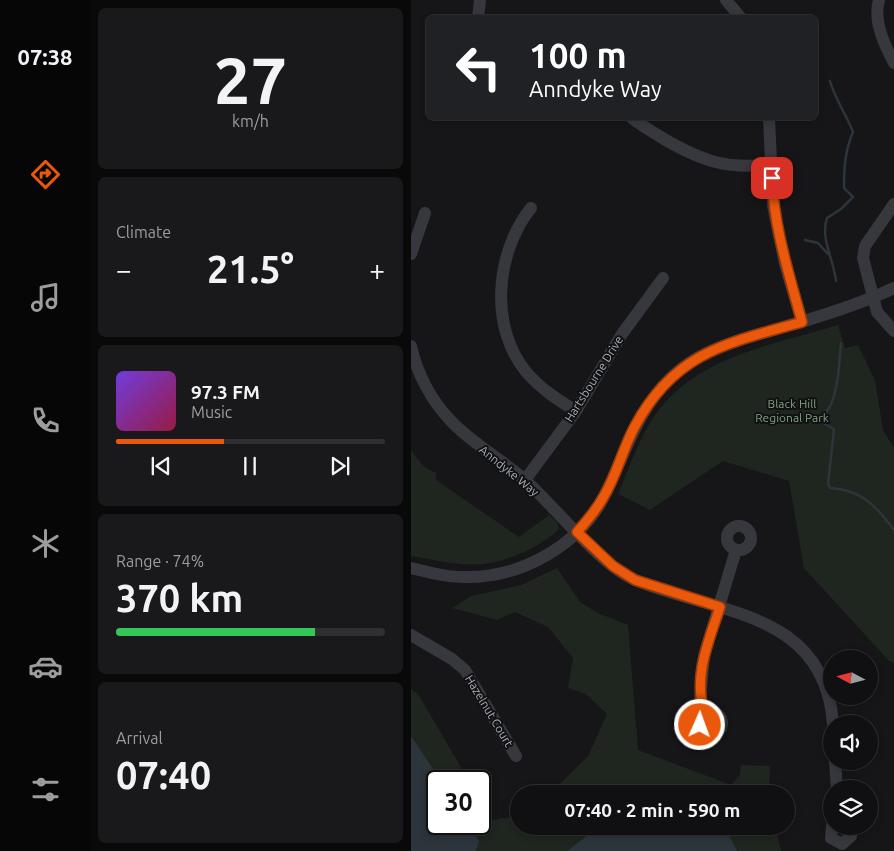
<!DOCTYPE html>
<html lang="en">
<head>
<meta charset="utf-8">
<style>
  :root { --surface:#101012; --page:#19191b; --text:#f1f3f6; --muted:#9c9d9f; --line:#303032; --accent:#ea580c }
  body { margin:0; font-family:Ubuntu,sans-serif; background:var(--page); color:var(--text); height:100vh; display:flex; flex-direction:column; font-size:19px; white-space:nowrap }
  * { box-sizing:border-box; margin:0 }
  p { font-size:16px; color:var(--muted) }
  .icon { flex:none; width:28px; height:28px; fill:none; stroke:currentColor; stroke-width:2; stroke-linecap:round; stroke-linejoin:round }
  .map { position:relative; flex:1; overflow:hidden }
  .details { display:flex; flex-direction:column; gap:8px; padding:8px; background:#09090a; width:321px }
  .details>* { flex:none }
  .banner { position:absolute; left:15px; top:15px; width:392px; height:105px; border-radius:8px; box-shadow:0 2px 8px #0003,0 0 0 1px var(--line); background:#202124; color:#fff; overflow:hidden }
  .needle { width:32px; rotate:277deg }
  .controls { position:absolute; left:412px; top:650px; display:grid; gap:10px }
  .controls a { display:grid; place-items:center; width:55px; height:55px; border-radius:50%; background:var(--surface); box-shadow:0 2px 8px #0003,0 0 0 1px var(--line); font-size:25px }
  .speed { position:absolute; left:15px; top:770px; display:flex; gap:10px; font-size:25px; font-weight:700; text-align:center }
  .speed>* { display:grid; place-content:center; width:65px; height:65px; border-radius:50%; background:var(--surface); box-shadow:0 2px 8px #0003,0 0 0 1px var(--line); line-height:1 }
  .speed .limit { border:2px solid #111; border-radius:8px; background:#fff; color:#111 }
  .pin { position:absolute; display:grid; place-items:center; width:42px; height:42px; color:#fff; margin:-21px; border-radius:10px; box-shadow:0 2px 8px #0006 }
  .me { position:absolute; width:55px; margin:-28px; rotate:2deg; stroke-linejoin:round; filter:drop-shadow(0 0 4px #0008) }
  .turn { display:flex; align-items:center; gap:18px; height:105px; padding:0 20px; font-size:22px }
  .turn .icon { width:65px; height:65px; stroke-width:2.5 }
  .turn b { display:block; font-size:35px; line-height:42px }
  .big { font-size:38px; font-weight:700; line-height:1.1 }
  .details .card { flex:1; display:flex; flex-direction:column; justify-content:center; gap:8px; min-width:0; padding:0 18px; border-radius:8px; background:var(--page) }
  .details .dial { align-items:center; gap:0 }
  .dial b { font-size:65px; line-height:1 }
  .song { display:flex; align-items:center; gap:15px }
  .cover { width:60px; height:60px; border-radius:8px; background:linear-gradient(135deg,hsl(260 70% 55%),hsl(340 70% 35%)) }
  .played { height:5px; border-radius:2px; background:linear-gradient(90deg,var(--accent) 40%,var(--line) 40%) }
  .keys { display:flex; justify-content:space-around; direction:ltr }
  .heat { display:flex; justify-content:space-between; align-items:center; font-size:28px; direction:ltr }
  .charge { height:8px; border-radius:4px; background:linear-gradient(90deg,#34c759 74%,var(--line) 0) }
  .trip { position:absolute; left:99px; top:785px; width:285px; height:50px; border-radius:25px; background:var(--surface); box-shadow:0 2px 8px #0003,0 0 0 1px var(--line); font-weight:700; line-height:50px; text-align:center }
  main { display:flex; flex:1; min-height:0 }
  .menu { display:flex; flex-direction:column; width:90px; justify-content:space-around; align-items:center; background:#060607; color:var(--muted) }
  .menu .icon { width:35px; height:35px }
  .menu .on { color:var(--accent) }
  .menu b { font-size:22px; color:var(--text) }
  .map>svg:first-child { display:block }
  .green { fill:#1e261f }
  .water { fill:#2c353c }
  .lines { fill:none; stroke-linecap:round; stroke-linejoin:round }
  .stream { stroke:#2c353c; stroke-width:2.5 }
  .minor { stroke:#37383d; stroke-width:12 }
  .route-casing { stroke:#983908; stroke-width:12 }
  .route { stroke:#ea580c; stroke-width:9 }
  .labels { text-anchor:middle; stroke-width:4; stroke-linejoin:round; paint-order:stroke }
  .street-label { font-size:12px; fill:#a8adb8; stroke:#111113 }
  .park-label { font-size:12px; fill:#7fa381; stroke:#111113 }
</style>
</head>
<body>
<main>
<nav class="menu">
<b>07:38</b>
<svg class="icon on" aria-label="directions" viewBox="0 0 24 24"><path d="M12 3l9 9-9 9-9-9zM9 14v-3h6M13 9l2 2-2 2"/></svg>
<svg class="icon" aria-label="music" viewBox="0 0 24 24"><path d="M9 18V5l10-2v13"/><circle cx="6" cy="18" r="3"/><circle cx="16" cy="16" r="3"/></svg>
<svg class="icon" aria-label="phone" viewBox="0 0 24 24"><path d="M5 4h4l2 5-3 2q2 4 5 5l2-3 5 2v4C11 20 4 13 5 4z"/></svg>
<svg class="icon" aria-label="climate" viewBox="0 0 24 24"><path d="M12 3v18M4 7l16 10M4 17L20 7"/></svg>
<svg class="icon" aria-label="car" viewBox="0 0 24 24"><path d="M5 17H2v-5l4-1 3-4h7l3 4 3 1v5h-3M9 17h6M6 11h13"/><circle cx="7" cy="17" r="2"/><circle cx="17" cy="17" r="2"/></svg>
<svg class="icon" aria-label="filters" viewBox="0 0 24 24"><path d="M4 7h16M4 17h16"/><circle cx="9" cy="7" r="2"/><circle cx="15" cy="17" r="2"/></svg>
</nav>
<section class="details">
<div class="card dial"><b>27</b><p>km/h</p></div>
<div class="card"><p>Climate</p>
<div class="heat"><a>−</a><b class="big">21.5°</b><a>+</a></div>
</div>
<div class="card">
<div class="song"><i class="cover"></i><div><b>97.3 FM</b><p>Music</p></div></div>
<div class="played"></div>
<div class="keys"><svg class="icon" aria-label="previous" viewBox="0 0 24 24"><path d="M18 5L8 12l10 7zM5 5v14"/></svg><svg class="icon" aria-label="pause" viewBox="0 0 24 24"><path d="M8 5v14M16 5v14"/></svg><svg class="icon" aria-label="next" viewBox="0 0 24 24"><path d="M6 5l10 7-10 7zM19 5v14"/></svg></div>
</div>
<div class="card"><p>Range · 74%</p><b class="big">370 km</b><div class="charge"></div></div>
<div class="card"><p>Arrival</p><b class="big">07:40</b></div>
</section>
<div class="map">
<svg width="483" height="851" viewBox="0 0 483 851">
  <rect width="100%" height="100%" fill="#161618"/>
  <path class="green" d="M427,325l7,23 13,-3 17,35 8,50 11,18v215l-4,-1 -86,-94 -15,-87 -66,-20 -73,49 -32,-16c11,-25 21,-56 37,-79 41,-59 118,-70 183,-90z
    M0,450l12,16 13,7v7l83,57 30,-22 8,7 2,7c-18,18 -50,32 -76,35 -24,2 -48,-4 -72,-8z
    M146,568l23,34 18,11 30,12 10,125 93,35 9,-10 1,-10 29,1 -1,28h-219l38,-38 19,-42 -21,-20 -18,-6 5,-30 -25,-31 -33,-15 -18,8 -45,-12 19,-12 50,-11z
    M0,689l7,5 51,87h-30l-28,-45z
    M69,799l12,21 26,-4 1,10h80l-32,25h-97l-5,-27h15z
    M309,826h55l6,25h-44l-11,-22z"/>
  <path class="water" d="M0,736l30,45h-4v43h31l11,17 -3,10h-65z
    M188,826h121l6,3 11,22h-170z"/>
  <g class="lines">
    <path class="stream" d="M419,81c5,18 16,33 23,51 -8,19 -9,35 -9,56l9,9 -12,12 -14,9c-7,21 7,42 9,63
      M394,240l13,3 10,11
      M430,343c-2,20 -2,39 -9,59 -3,8 -10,13 -9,21l11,6 -6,55 2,4c32,2 46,18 64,42"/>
    <path class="minor" d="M315,0l15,18
      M468,0c-6,21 5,44 15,63
      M67,18l2,-18
      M221,118c10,8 21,14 32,21 38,22 64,31 107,25
      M358,118l4,88 12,58 17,58
      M483,204l-29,42 -2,12 14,54 17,19
      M120,208c-36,45 -42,120 -4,165 14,16 31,27 49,38
      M0,254l14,-41
      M0,346c6,28 21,56 41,76 22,23 51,38 74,59 31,28 73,83 109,99 81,34 190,30 198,144
      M114,480l51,-69 46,-77 41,-56
      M316 538a12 12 0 1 1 24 0a12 12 0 1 1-24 0Z
      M0,568c17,4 34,9 52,9 57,2 118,-32 143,-84 21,-44 35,-94 76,-125 27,-21 62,-29 94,-39 40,-11 80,-23 118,-41
      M0,635l41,24 13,11 51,86
      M289 723a11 11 0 1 1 22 0a11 11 0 1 1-22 0Z
      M294,713l-5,-14 4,-43 32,-106
      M424,761l2,28
      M421,826l-1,12 11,6 9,-8 -2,-10"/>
  </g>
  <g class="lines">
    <defs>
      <path id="route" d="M289,725l5,-12c-13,-34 4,-73 15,-106l-85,-27 -22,-14 -36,-34c10,-11 20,-23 27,-36 13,-22 19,-48 31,-70 40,-74 92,-83 167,-104 -13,-48 -28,-94 -30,-144"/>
    </defs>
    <use href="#route" class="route-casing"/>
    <use href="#route" class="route"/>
  </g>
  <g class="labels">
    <g class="street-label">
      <text transform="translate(183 379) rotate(-58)" y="4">Hartsbourne Drive</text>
      <text transform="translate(98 471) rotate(39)" y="4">Anndyke Way</text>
      <text transform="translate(78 711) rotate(59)" y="4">Hazelnut Court</text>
    </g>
    <g class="park-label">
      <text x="381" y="408">Black Hill<tspan x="381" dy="14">Regional Park</tspan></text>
    </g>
  </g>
</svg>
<div class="controls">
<a><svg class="needle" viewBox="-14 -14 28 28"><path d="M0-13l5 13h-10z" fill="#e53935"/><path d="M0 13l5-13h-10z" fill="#9c9d9f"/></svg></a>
<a><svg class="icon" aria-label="sound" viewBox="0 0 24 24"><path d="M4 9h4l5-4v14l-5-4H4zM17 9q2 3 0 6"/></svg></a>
<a><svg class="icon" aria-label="layers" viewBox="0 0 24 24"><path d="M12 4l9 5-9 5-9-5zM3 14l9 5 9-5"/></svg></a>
</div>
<div class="speed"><div class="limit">30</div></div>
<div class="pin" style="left:361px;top:178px;background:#d93025"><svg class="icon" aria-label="arrive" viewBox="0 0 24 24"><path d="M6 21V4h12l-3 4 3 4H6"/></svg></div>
<svg class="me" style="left:289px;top:725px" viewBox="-20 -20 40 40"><circle r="17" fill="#ea580c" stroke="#fff" stroke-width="3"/><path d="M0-11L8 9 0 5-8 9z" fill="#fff"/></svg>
<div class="trip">07:40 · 2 min · 590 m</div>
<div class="banner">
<div class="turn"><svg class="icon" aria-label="left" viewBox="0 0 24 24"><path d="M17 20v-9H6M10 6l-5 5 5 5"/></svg><div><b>100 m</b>Anndyke Way</div></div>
</div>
</div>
</main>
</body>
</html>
